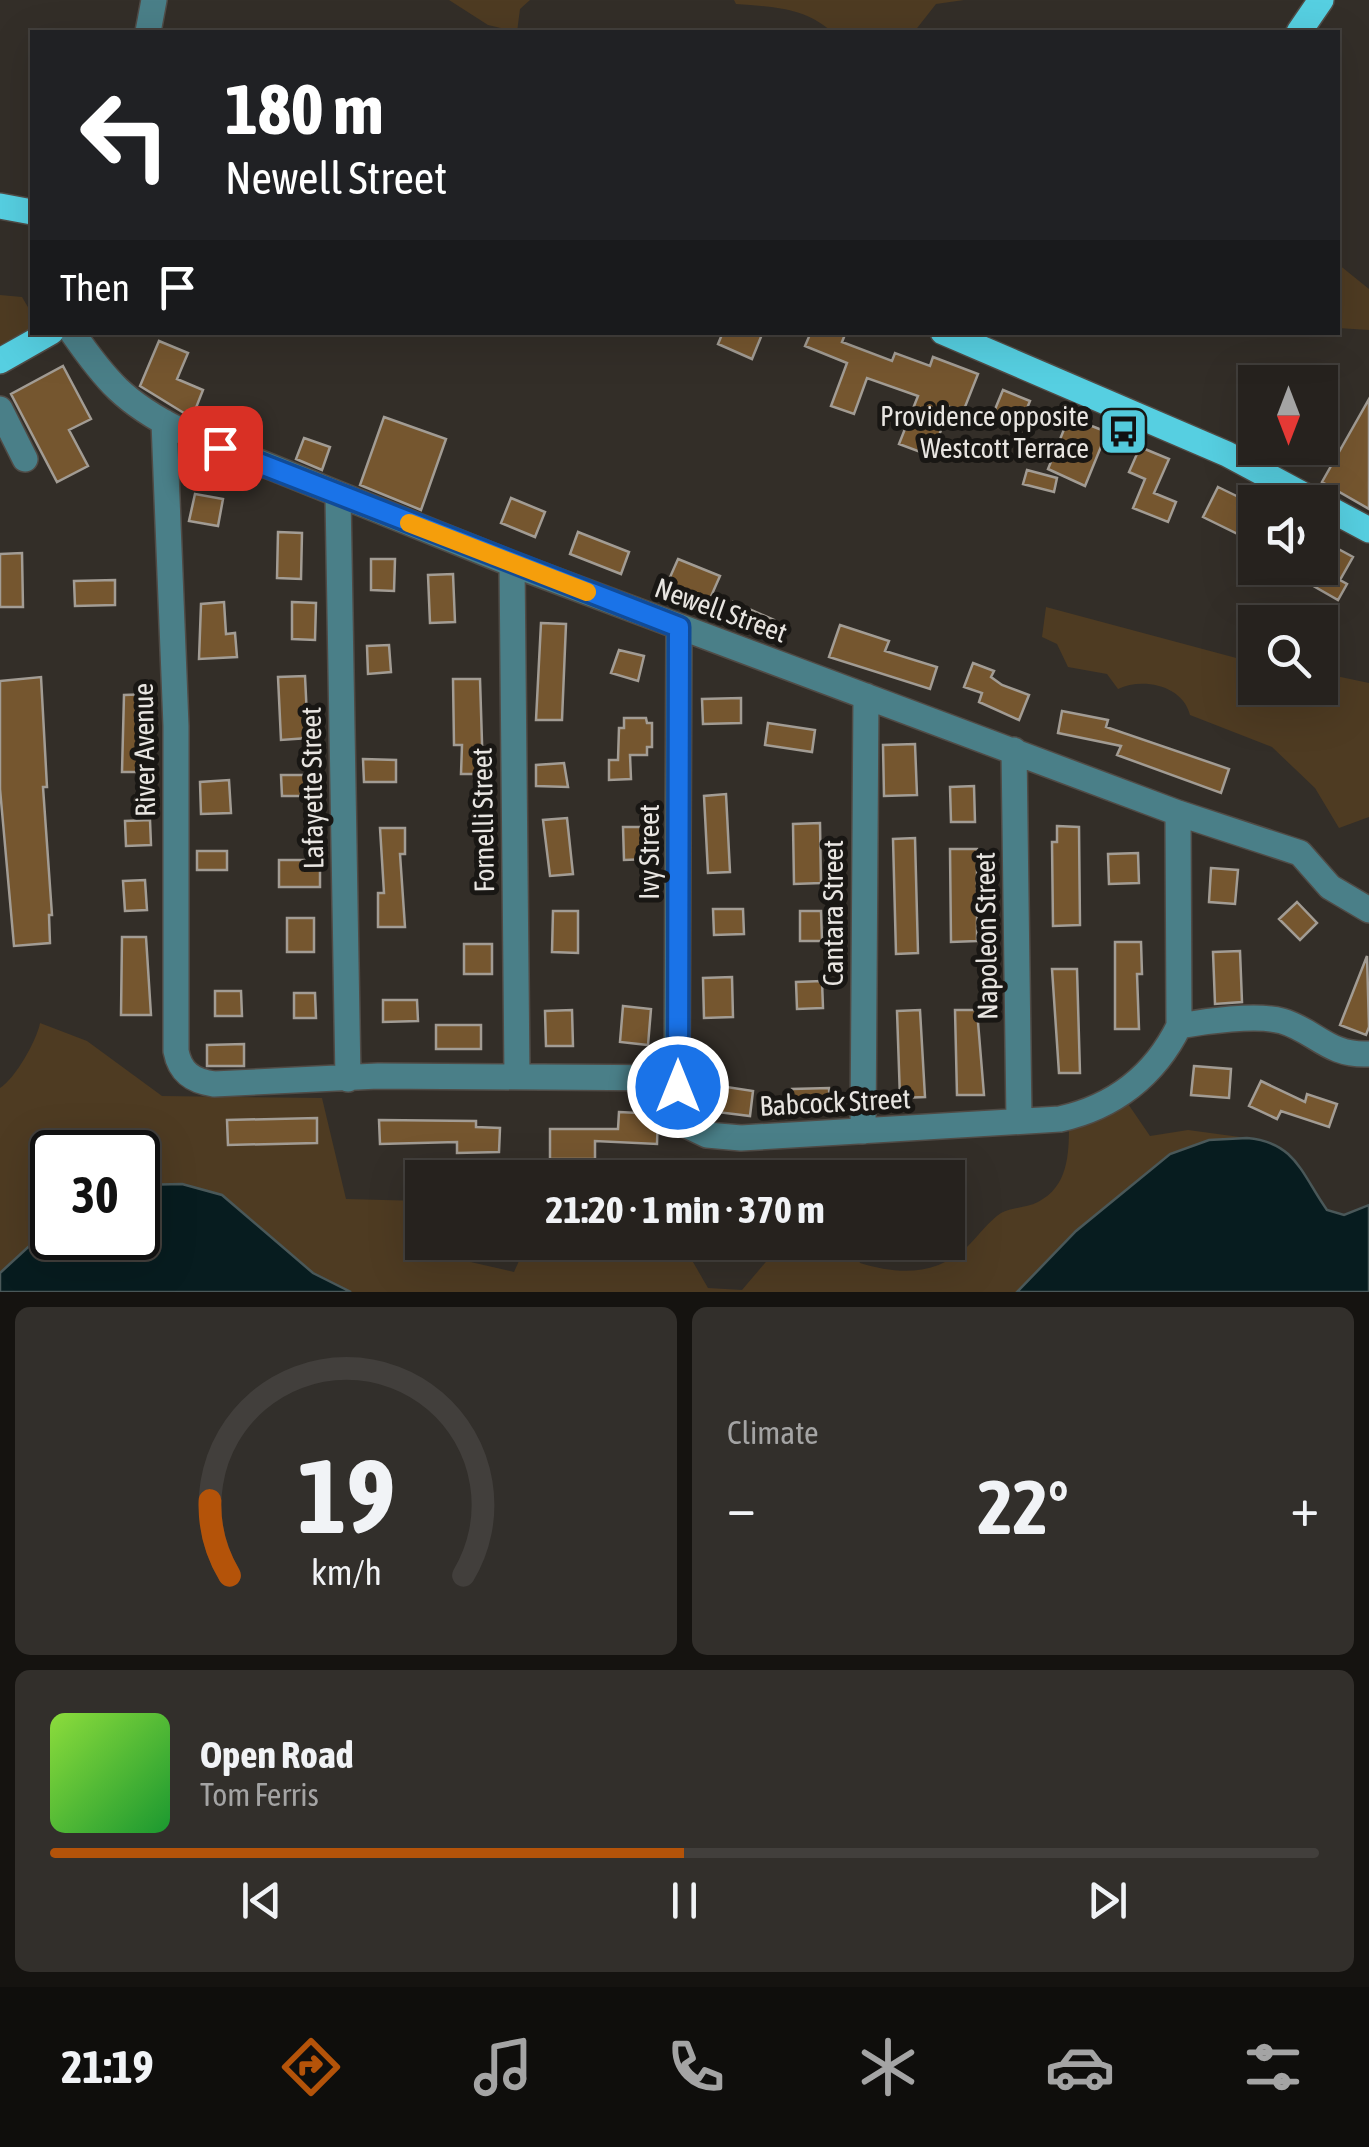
<!DOCTYPE html>
<html lang="en">
<head>
<meta charset="utf-8">
<style>
  :root { --surface:#26221e; --page:#322f2b; --text:#f1f3f6; --muted:#a4a4a4; --line:#423f3c; --accent:#b45309 }
  body { margin:0; font-family:"Asap Condensed",sans-serif; background:var(--page); color:var(--text); height:100vh; display:flex; flex-direction:column; font-size:38px; white-space:nowrap }
  * { box-sizing:border-box; margin:0 }
  p { font-size:32px; color:var(--muted) }
  .icon { flex:none; width:55px; height:55px; fill:none; stroke:currentColor; stroke-width:2; stroke-linecap:round; stroke-linejoin:round }
  .map { position:relative; height:1292px; overflow:hidden }
  .sheet { display:flex; flex-direction:column; gap:15px; padding:15px; background:#151310; flex:1 }
  .sheet>* { flex:none }
  .guide { position:absolute; left:30px; top:30px; width:1310px; height:305px; border-radius:0px; box-shadow:0 10px 40px #0002,0 0 0 2px var(--line); background:#202124; color:#fff; overflow:hidden }
  .needle { width:65px; rotate:180deg }
  .fabs { position:absolute; left:1238px; top:365px; display:grid; gap:20px }
  .fabs a { display:grid; place-items:center; width:100px; height:100px; border-radius:0px; background:var(--surface); box-shadow:0 10px 40px #0002,0 0 0 2px var(--line); font-size:50px }
  .speed { position:absolute; left:30px; top:1130px; display:flex; gap:20px; font-size:50px; font-weight:700; text-align:center }
  .speed>* { display:grid; place-content:center; width:130px; height:130px; border-radius:50%; background:var(--surface); box-shadow:0 10px 40px #0002,0 0 0 2px var(--line); line-height:1 }
  .speed .limit { border:5px solid #111; border-radius:15px; background:#fff; color:#111 }
  .pin { position:absolute; display:grid; place-items:center; width:85px; height:85px; color:#fff; margin:-42px; border-radius:20px; box-shadow:0 5px 15px #0006 }
  .me { position:absolute; width:110px; margin:-55px; rotate:0deg; stroke-linejoin:round; filter:drop-shadow(0 0 8px #0008) }
  .turn { display:flex; align-items:center; gap:35px; height:210px; padding:0 30px; font-size:45px }
  .turn .icon { width:130px; height:130px; stroke-width:2.5 }
  .turn b { display:block; font-size:70px; line-height:85px }
  .then { display:flex; align-items:center; height:95px; padding:0 30px; background:#0003; gap:20px; font-size:38px }
  .big { font-size:75px; font-weight:700; line-height:1.1 }
  .sheet .widget { flex:1; display:flex; flex-direction:column; justify-content:center; gap:15px; min-width:0; padding:0 35px; border-radius:15px; background:var(--page) }
  .sheet .dial { align-items:center; gap:0 }
  .dial svg { height:260px; overflow:visible; fill:none; stroke:var(--line); stroke-width:7; stroke-linecap:round; text-anchor:middle }
  .dial text { fill:var(--text); stroke:none }
  .song { display:flex; align-items:center; gap:30px }
  .cover { width:120px; height:120px; border-radius:15px; background:linear-gradient(135deg,hsl(90 70% 55%),hsl(130 70% 35%)) }
  .played { height:10px; border-radius:5px; background:linear-gradient(90deg,var(--accent) 50%,var(--line) 50%) }
  .keys { display:flex; justify-content:space-around; direction:ltr }
  .heat { display:flex; justify-content:space-between; align-items:center; font-size:55px; direction:ltr }
  .sheet .tiles { flex:1; display:grid; gap:15px; grid-template-columns:1fr 1fr }
  .widget:last-child { grid-column:span 2 }
  .trip { position:absolute; left:405px; top:1160px; width:560px; height:100px; border-radius:0px; background:var(--surface); box-shadow:0 10px 40px #0002,0 0 0 2px var(--line); font-weight:700; line-height:100px; text-align:center }
  .tab-bar { display:flex; height:160px; justify-content:space-around; align-items:center; background:#0f0e0c; color:var(--muted) }
  .tab-bar .icon { width:70px; height:70px }
  .tab-bar .current { color:var(--accent) }
  .tab-bar b { font-size:45px; color:var(--text) }
  .map>svg:first-child { display:block }
  .green { fill:#4e3b22 }
  .water { fill:#071c1f; stroke:#4a5859; stroke-width:2.5 }
  .building { fill:#75562f; stroke:#a29c94; stroke-width:2.5 }
  .lines { fill:none; stroke-linecap:round; stroke-linejoin:round }
  .minor-casing { stroke:#504b46; stroke-width:28 }
  .major-casing { stroke:#504b46; stroke-width:28 }
  .minor { stroke:#4a7f88; stroke-width:25 }
  .major { stroke:#56cfe1; stroke-width:25 }
  .route-casing { stroke:#114b97; stroke-width:25 }
  .route { stroke:#1a73e8; stroke-width:18 }
  .slow { stroke:#f59e0b; stroke-width:18 }
  .labels { text-anchor:middle; stroke-width:10; stroke-linejoin:round; paint-order:stroke }
  .poi-label { font-size:28px; fill:#e8e5e1; stroke:#191714; text-anchor:end }
  .street-label { font-size:28px; fill:#e8e5e1; stroke:#191714 }
</style>
</head>
<body>
<div class="map">
<svg width="1369" height="1292" viewBox="0 0 1369 1292">
  <rect width="100%" height="100%" fill="#332e28"/>
  <path class="green" d="M449,0h81l-10,9 -3,23 -29,-7z
    M734,0h230l-28,4 -22,28h-82c-28,-25 -60,-25 -96,-28z
    M1338,264l31,25v41l-31,-2z
    M0,295l22,2 10,17v18l-32,28z
    M1046,607l209,56v25h65v-6l16,-6 33,7v134l-30,11 -24,-40 -43,-41 -82,-32c-7,-30 -48,-38 -72,-26l-11,-15 -39,-7 -11,-23 -15,-7z
    M40,1023l47,18 75,55 160,2 24,101 76,2v41l17,1 1,12 74,17 13,-29h155l26,45 34,2 28,-33 42,4 16,-8 4,-10 20,-1 8,21c39,12 76,13 108,-17 10,-10 21,-25 33,-33 11,-6 26,-5 37,-11 32,-16 31,-52 31,-82l53,-25 28,41 38,-6 59,8 -38,2 -133,91 -59,61h-666l-38,-19 -91,-78 -41,-11 -43,1v-33h-86v73l-52,48v-185c15,-9 37,-48 40,-65z"/>
  <path class="water" d="M1247,1138c49,4 55,37 80,72l17,5 25,-10v87h-352l59,-61 94,-77 39,-14z
    M182,1184l40,11 91,78 38,19h-351v-19l52,-48v13h86v-53z"/>
  <path class="building" d="M723,332h40l-11,27 -34,-15z
    M811,332h35l-4,10 50,19 3,-8 35,13 3,-9 45,17 -15,38 -13,-5 -19,49 -32,-12 19,-48 -51,-18 -13,36 -23,-8 16,-43 -42,-17z
    M159,341l29,12 -11,26 26,11 -11,28 -52,-32z
    M63,366l28,53 -22,11 19,36 -31,16 -46,-88z
    M1003,390l27,11 -12,29 -27,-11z
    M1369,399v110l-47,-27z
    M384,417l62,22 -25,71 -61,-25z
    M1069,417l38,15 -22,54 -37,-17z
    M304,438l26,9 -8,23 -26,-11z
    M1140,447l29,12 -15,34 22,9 -8,20 -35,-14 12,-29 -16,-7z
    M1027,470l30,8 -3,14 -31,-8z
    M1218,487l37,18v15l-9,18 -43,-21z
    M195,494l28,5 -5,27 -29,-5z
    M511,498l34,14 -10,25 -34,-14z
    M278,532l24,1 -1,46 -24,-1z
    M578,532l51,20 -8,22 -51,-20z
    M1331,545l22,12 -13,23 7,4 -9,16 -28,-16z
    M22,553l1,54h-23v-53z
    M371,559h24l-1,32 -23,-1z
    M678,559l42,17 -11,25 -42,-17z
    M453,574l2,48 -25,1 -2,-48z
    M115,580v25l-40,1 -1,-25z
    M224,602l2,32 9,-1 2,24 -38,2 2,-55z
    M292,602l24,1 -1,37 -23,-1z
    M733,602l41,18 -5,13 -42,-15z
    M541,623l25,1 -4,96h-26z
    M840,625l49,16 -4,10 52,16 -7,22 -101,-32z
    M389,645l2,27 -23,2 -1,-28z
    M619,650l25,6 -6,25 -27,-8z
    M973,663l21,8 -3,6 11,8 27,10 -10,25 -40,-18 3,-9 -18,-6z
    M305,676l3,62 -27,2 -3,-63z
    M41,677l6,110h-4l9,128h-3l1,28 -36,3 -14,-157v-108z
    M453,679h27l3,95h-22l1,-29h-8z
    M151,694v26h-9l2,52h-22l2,-77z
    M741,698v25l-38,1 -1,-25z
    M1062,711l46,9 -2,7 123,42 -8,24 -104,-38 4,-9 -63,-13z
    M624,718h22l1,5h5v24h-5v8h-17l1,24 -22,1v-20h9l1,-32h5z
    M768,723l47,7 -3,22 -47,-7z
    M915,744l2,51 -33,1 -1,-51z
    M363,759l33,1v22h-32z
    M564,763l4,24 -32,-1v-21z
    M281,775h33v21h-32z
    M229,780l2,33 -30,1 -1,-32z
    M974,786l1,36h-24l-1,-35z
    M726,794l4,78 -22,1 -4,-77z
    M567,818l6,56 -23,2 -7,-56z
    M150,820l1,25 -25,1 -1,-25z
    M820,823l1,60 -27,1 -1,-60z
    M1057,826l22,1 1,98 -27,1 -1,-84h5z
    M623,827h26l1,32 -26,1z
    M380,828h25v26h-5l5,73h-27v-34h6z
    M915,838l3,115 -22,1 -3,-115z
    M950,849h27v92l-26,1z
    M197,851h30v19h-30z
    M1138,853l1,30 -30,1 -1,-30z
    M279,860h41v27h-41z
    M1211,868l27,2 -3,34 -26,-2z
    M145,880l2,30 -22,1 -2,-30z
    M1297,902l20,21 -17,17 -21,-21z
    M713,909h30l1,25 -30,1z
    M553,911h25v42l-26,-1z
    M800,911h21l1,30h-22z
    M287,918h27v34h-27z
    M122,937h24l5,78h-30z
    M1115,942h26l1,32h-5l2,55h-24z
    M464,944h28v30h-28z
    M1240,951l2,51 -27,2 -2,-52z
    M1367,956l2,71 -3,8 -26,-10z
    M1052,969h25l3,104h-21z
    M732,977l1,40 -29,1 -1,-40z
    M822,981l1,27 -26,1 -1,-27z
    M215,991h26l1,25h-27z
    M294,993h21l1,25h-22z
    M383,1000h34l1,21 -35,1z
    M623,1006l28,3 -3,36 -28,-3z
    M572,1010l1,36h-27l-1,-35z
    M920,1010l5,87 -25,1 -3,-87z
    M955,1010h22l7,85h-27z
    M436,1025h45v24h-45z
    M244,1044v22h-37v-21z
    M1194,1066l37,3 -2,29 -38,-3z
    M1261,1081l44,21 2,-8 30,10 -8,23 -48,-16 -4,8 -28,-13z
    M720,1086l33,5 -3,25 -33,-4z
    M829,1088l1,24 -37,1 -1,-24z
    M619,1112l39,2 -1,30 -62,-3v18h-45v-30h68z
    M317,1118v25l-89,2 -1,-25z
    M379,1120l97,1v6l24,1 -1,24 -42,1v-11l-77,2z
    M943,1160l1,18h-70v-14z"/>
  <g class="lines">
    <defs>
      <path id="minor" d="M148,32l6,-32
        M72,332c34,49 53,71 107,98l333,134 666,249 122,40 30,34 39,23
        M0,409l25,50
        M164,422l12,304v325c4,21 16,30 38,33l164,-8 300,2
        M338,496l10,583
        M512,564l5,512
        M679,627l-2,442 7,55 23,11 34,3 319,-19c54,-12 95,-44 119,-93 26,-5 78,-12 103,-5 34,10 46,35 87,33
        M1014,750l5,370
        M1178,813l1,213
        M863,1131l3,-435"/>
      <path id="major" d="M1299,32l22,-32
        M0,206l32,6
        M943,332l284,122 142,76
        M0,361l51,-29"/>
    </defs>
    <use href="#minor" class="minor-casing"/>
    <use href="#major" class="major-casing"/>
    <use href="#minor" class="minor"/>
    <use href="#major" class="major"/>
  </g>
  <g class="lines">
    <defs>
      <path id="route" d="M220,448l459,179 -1,460"/>
    </defs>
    <use href="#route" class="route-casing"/>
    <use href="#route" class="route"/>
    <path class="slow" d="M409,523l178,69"/>
  </g>
  <defs>
    <symbol id="bus-square" viewBox="-11 -11 22 22"><rect x="-9" y="-9" width="18" height="18" rx="4" fill="#53cadc" stroke="#191714"/><path d="M-5-6H5V4H4V6H2V4H-2V6H-4V4H-5ZM-3.5-4V0h7V-4ZM-3.5 1.2v1.5H-2V1.2ZM2 1.2v1.5H3.5V1.2Z" fill="#111"/></symbol>
  </defs>
  <g fill-rule="evenodd">
    <use href="#bus-square" x="1096" y="404" width="55" height="55"/>
  </g>
  <g class="labels">
    <g class="poi-label">
      <text x="1089" y="426">Providence opposite<tspan x="1089" dy="32">Westcott Terrace</tspan></text>
    </g>
    <g class="street-label">
      <text transform="translate(721 610) rotate(20)" y="10">Newell Street</text>
      <text transform="translate(144 750) rotate(-91)" y="10">River Avenue</text>
      <text transform="translate(312 788) rotate(-91)" y="10">Lafayette Street</text>
      <text transform="translate(483 820) rotate(-91)" y="10">Fornelli Street</text>
      <text transform="translate(649 852) rotate(-90)" y="10">Ivy Street</text>
      <text transform="translate(833 913) rotate(-90)" y="10">Cantara Street</text>
      <text transform="translate(986 936) rotate(-91)" y="10">Napoleon Street</text>
      <text transform="translate(835 1102) rotate(-3)" y="10">Babcock Street</text>
    </g>
  </g>
</svg>
<div class="fabs">
<a><svg class="needle" viewBox="-14 -14 28 28"><path d="M0-13l5 13h-10z" fill="#e53935"/><path d="M0 13l5-13h-10z" fill="#a4a4a4"/></svg></a>
<a><svg class="icon" aria-label="sound" viewBox="0 0 24 24"><path d="M4 9h4l5-4v14l-5-4H4zM17 9q2 3 0 6"/></svg></a>
<a><svg class="icon" aria-label="search" viewBox="0 0 24 24"><circle cx="10" cy="10" r="6"/><path d="M15 15l6 6"/></svg></a>
</div>
<div class="speed"><div class="limit">30</div></div>
<div class="pin" style="left:220px;top:448px;background:#d93025"><svg class="icon" aria-label="arrive" viewBox="0 0 24 24"><path d="M6 21V4h12l-3 4 3 4H6"/></svg></div>
<svg class="me" style="left:678px;top:1087px" viewBox="-20 -20 40 40"><circle r="17" fill="#1a73e8" stroke="#fff" stroke-width="3"/><path d="M0-11L8 9 0 5-8 9z" fill="#fff"/></svg>
<div class="trip">21:20 · 1 min · 370 m</div>
<div class="guide">
<div class="turn"><svg class="icon" aria-label="left" viewBox="0 0 24 24"><path d="M17 20v-9H6M10 6l-5 5 5 5"/></svg><div><b>180 m</b>Newell Street</div></div>
<div class="then">Then<svg class="icon" aria-label="arrive" viewBox="0 0 24 24"><path d="M6 21V4h12l-3 4 3 4H6"/></svg></div>
</div>
</div>
<section class="sheet">
<div class="tiles">
<div class="widget dial"><svg viewBox="0 0 100 80">
<path d="M14 69A42 42 0 1 1 86 69"/>
<path d="M14 69A42 42 0 0 1 8 46" stroke="#b45309"/>
<text x="50" y="56" font-size="32" font-weight="700">19</text>
<text x="50" y="72" font-size="11">km/h</text>
</svg></div>
<div class="widget"><p>Climate</p>
<div class="heat"><a>−</a><b class="big">22°</b><a>+</a></div>
</div>
<div class="widget">
<div class="song"><i class="cover"></i><div><b>Open Road</b><p>Tom Ferris</p></div></div>
<div class="played"></div>
<div class="keys"><svg class="icon" aria-label="previous" viewBox="0 0 24 24"><path d="M18 5L8 12l10 7zM5 5v14"/></svg><svg class="icon" aria-label="pause" viewBox="0 0 24 24"><path d="M8 5v14M16 5v14"/></svg><svg class="icon" aria-label="next" viewBox="0 0 24 24"><path d="M6 5l10 7-10 7zM19 5v14"/></svg></div>
</div>
</div>
</section>
<nav class="tab-bar">
<b>21:19</b>
<svg class="icon current" aria-label="directions" viewBox="0 0 24 24"><path d="M12 3l9 9-9 9-9-9zM9 14v-3h6M13 9l2 2-2 2"/></svg>
<svg class="icon" aria-label="music" viewBox="0 0 24 24"><path d="M9 18V5l10-2v13"/><circle cx="6" cy="18" r="3"/><circle cx="16" cy="16" r="3"/></svg>
<svg class="icon" aria-label="phone" viewBox="0 0 24 24"><path d="M5 4h4l2 5-3 2q2 4 5 5l2-3 5 2v4C11 20 4 13 5 4z"/></svg>
<svg class="icon" aria-label="climate" viewBox="0 0 24 24"><path d="M12 3v18M4 7l16 10M4 17L20 7"/></svg>
<svg class="icon" aria-label="car" viewBox="0 0 24 24"><path d="M5 17H2v-5l4-1 3-4h7l3 4 3 1v5h-3M9 17h6M6 11h13"/><circle cx="7" cy="17" r="2"/><circle cx="17" cy="17" r="2"/></svg>
<svg class="icon" aria-label="filters" viewBox="0 0 24 24"><path d="M4 7h16M4 17h16"/><circle cx="9" cy="7" r="2"/><circle cx="15" cy="17" r="2"/></svg>
</nav>
</body>
</html>
